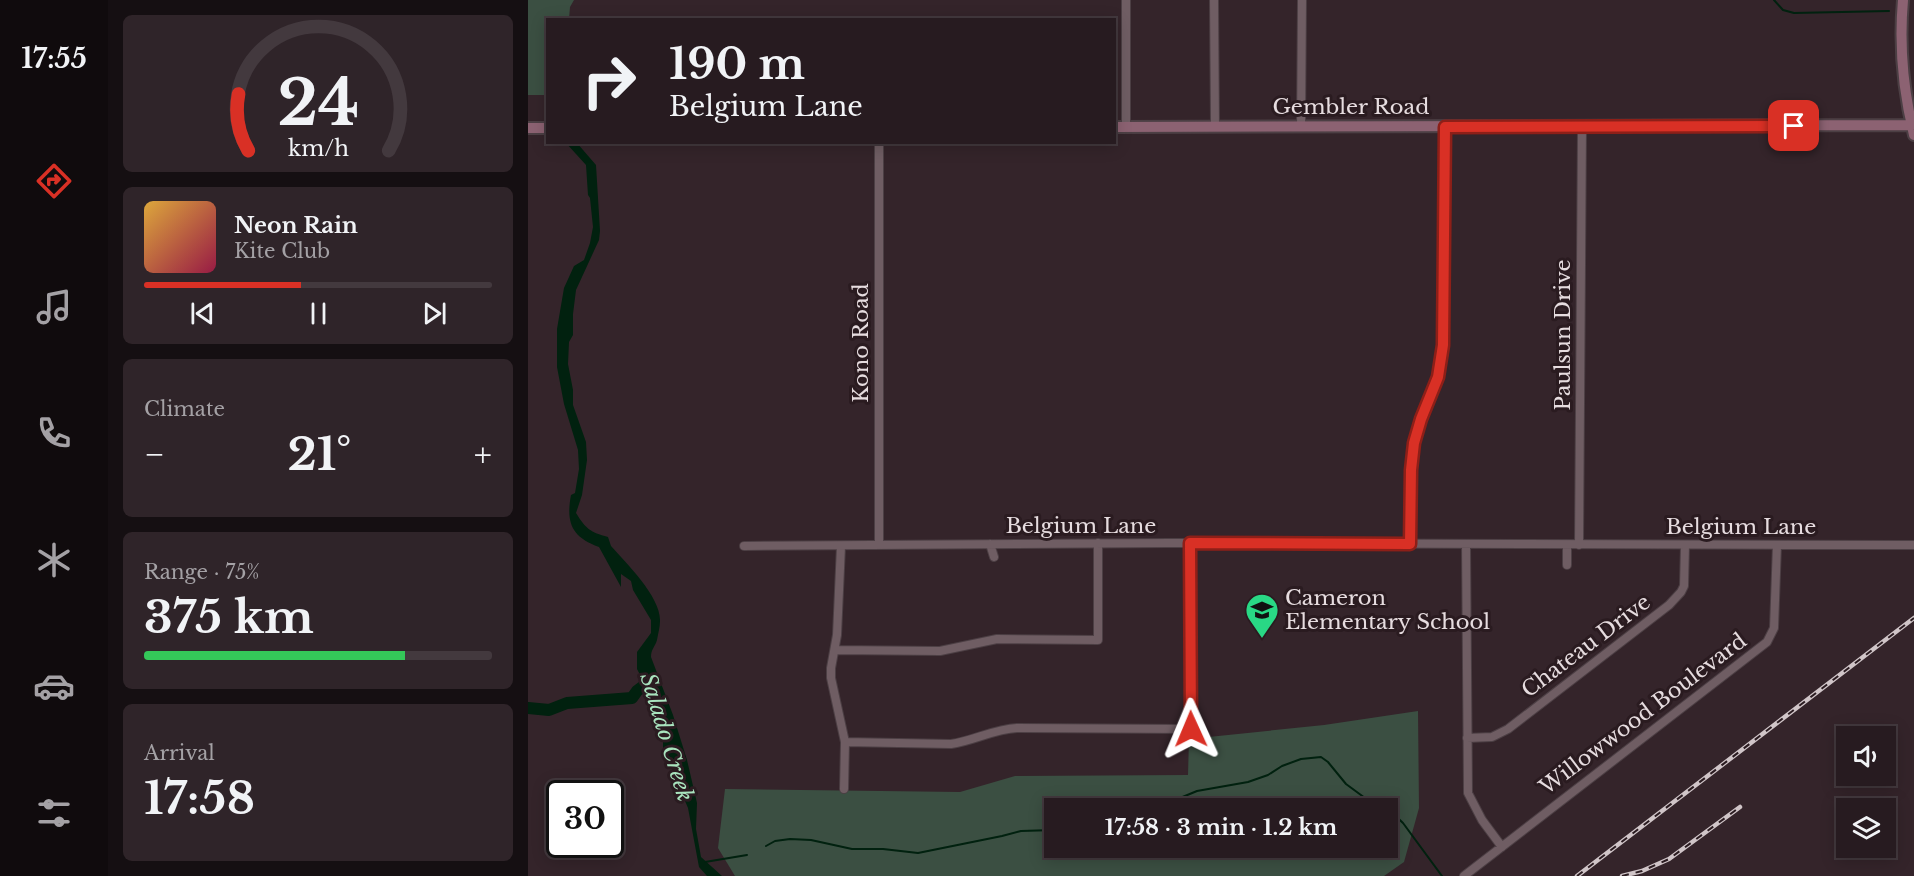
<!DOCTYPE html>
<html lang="en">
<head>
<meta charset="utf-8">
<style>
  :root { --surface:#271b20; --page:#2f2429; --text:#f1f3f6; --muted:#a4a1a5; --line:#43393e; --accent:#d93025 }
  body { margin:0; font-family:"Libre Baskerville",serif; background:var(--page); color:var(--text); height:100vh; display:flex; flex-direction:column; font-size:22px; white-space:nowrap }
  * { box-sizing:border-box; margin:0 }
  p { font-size:20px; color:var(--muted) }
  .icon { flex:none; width:33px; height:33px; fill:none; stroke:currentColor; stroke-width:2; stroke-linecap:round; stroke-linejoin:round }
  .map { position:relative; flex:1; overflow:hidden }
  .sheet { display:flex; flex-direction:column; gap:15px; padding:15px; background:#150f12; width:420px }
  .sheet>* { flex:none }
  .top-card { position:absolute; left:18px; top:18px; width:570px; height:126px; border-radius:0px; box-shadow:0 3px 15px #0003,0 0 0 2px var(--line); background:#271b20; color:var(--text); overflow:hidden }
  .tools { position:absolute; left:1308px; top:726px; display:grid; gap:12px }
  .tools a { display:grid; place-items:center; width:60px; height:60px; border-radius:0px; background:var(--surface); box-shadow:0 3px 15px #0003,0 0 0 2px var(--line); font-size:30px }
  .speed { position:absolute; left:18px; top:780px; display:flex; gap:12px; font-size:30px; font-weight:700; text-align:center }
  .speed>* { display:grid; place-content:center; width:78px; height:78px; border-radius:50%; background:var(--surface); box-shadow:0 3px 15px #0003,0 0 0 2px var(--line); line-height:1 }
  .speed .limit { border:3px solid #111; border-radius:9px; background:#fff; color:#111 }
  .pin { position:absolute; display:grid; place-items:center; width:51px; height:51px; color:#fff; margin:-26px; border-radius:12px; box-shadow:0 3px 9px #0006 }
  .me { position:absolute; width:66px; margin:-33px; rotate:359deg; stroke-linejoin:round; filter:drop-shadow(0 0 4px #0008) }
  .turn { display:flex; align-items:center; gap:21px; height:126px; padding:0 24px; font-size:27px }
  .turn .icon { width:78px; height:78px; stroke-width:2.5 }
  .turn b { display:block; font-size:42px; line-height:51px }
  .big { font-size:45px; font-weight:700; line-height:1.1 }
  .sheet .widget { flex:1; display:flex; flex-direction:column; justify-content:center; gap:9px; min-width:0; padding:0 21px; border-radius:9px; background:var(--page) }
  .sheet .dial { align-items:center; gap:0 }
  .dial svg { height:156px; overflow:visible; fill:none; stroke:var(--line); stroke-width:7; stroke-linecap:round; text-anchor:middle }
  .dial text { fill:var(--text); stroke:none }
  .song { display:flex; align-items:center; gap:18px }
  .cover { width:72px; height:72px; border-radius:9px; background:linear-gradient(135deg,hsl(40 70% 55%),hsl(340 70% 35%)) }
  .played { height:6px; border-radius:3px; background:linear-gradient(90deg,var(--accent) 45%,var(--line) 45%) }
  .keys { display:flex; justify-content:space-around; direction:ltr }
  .heat { display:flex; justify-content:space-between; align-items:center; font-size:33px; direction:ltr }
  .charge { height:9px; border-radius:4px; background:linear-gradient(90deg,#34c759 75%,var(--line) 0) }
  .trip { position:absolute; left:516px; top:798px; width:354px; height:60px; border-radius:0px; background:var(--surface); box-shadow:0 3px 15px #0003,0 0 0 2px var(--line); font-weight:700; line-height:60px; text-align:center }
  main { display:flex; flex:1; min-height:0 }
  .tabs { display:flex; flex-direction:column; width:108px; justify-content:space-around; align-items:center; background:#100b0d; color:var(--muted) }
  .tabs .icon { width:42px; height:42px }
  .tabs .on { color:var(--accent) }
  .tabs b { font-size:27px; color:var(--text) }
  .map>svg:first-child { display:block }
  .green { fill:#3b4f42; fill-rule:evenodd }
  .water { fill:#01210f }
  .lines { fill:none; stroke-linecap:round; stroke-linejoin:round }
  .stream { stroke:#01210f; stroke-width:2 }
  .river { stroke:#01210f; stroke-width:12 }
  .minor-casing { stroke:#4c3f44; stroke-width:10 }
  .secondary-casing { stroke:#4c3f44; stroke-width:14 }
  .minor { stroke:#6f5d63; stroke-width:8 }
  .secondary { stroke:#8c6272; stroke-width:10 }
  .rail-casing { stroke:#d0c5c8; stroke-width:4.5 }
  .rail { stroke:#2a1b20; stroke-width:2; stroke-dasharray:7; stroke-linecap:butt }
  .route-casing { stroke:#8d1f18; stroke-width:15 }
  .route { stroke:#d93025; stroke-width:10 }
  .labels { text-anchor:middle; stroke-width:6; stroke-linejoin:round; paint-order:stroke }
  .street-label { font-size:21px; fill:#e6dcdf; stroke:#2a1b20 }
  .poi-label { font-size:21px; fill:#e6dcdf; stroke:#2a1b20; text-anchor:start }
  .water-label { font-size:22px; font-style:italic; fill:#a9e4be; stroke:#2a1b20 }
</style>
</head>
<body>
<main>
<nav class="tabs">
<b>17:55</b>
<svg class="icon on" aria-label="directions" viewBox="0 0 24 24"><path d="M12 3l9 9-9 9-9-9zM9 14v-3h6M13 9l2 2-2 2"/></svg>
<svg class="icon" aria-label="music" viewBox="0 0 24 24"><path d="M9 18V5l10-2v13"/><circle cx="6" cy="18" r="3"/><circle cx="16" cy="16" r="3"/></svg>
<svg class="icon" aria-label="phone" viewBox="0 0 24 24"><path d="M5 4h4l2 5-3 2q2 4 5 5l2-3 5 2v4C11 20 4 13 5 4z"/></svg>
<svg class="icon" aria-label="climate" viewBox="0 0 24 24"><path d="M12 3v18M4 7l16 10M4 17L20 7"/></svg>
<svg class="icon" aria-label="car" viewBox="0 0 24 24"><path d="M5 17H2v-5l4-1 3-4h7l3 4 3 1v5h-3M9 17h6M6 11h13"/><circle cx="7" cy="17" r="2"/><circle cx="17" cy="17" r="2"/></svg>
<svg class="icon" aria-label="filters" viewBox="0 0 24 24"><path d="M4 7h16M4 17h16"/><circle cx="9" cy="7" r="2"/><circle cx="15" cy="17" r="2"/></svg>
</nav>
<section class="sheet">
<div class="widget dial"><svg viewBox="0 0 100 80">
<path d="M14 69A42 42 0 1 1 86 69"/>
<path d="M14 69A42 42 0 0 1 9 40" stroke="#d93025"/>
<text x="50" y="56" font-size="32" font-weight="700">24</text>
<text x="50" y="72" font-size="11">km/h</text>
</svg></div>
<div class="widget">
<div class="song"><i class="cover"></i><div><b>Neon Rain</b><p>Kite Club</p></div></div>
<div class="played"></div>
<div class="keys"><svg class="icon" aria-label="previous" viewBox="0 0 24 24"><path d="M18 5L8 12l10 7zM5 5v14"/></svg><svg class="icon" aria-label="pause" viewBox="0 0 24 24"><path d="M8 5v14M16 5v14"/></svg><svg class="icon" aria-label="next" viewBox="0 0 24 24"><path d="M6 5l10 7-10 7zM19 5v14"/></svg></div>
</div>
<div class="widget"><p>Climate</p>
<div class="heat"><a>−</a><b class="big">21°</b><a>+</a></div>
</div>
<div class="widget"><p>Range · 75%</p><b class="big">375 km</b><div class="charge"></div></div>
<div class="widget"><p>Arrival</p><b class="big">17:58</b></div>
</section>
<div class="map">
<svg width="1386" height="876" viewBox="0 0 1386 876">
  <rect width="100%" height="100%" fill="#34242a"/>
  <path class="green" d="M0,0h46l-4,7 -1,12 -21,1 -1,75h-19z
    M890,711l1,97 -15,54 -20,14h-649l-17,-28 7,-59 235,3 55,-16 173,-1 1,-36 135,-14zM526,808h334v40h-334z"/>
  <path class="water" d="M38,143h11l19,22 4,66 -1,9 -23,50 -3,24v21l-4,7 -1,22 5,26v15l13,37 1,18 -5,35 -6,18c10,16 14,19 32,24l3,9c15,17 50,51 49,75 0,6 -2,13 -3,19 -2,7 -6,9 -6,17l22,58 14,45 10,43 -1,26 5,28 21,19h-15l-8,-9 -11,-59 -15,-35 -1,-6 -9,-19v-10l-10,-38 -16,-31v-17l14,-19v-13l-18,-30 -2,-9 -10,-7v13l-22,-40c-28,-10 -33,-25 -28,-52l4,-2 4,-24 -1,-19 -14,-46 -7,-37v-38l7,-41 10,-22 10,-6 6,-17 3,-16 -3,-29 -2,-3 -2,-30z"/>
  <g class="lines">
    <path class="stream" d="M1246,0l9,10 11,3 95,-2
      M628,808l41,-17 51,-9 20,-7 14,-9 19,-7 20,-2 7,5 18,22 19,14 18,6 20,19 39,53
      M238,846l9,-5 15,-2 21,1 41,9h31l35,4 84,-17 19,-5 33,-1
      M177,862l42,-7"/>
    <path class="river" d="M0,708l21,2 18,-7 65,-5 5,-7 13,-10"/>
    <defs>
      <path id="minor" d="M598,0v127
        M686,0l1,127
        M773,127l1,-127
        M351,544v-402
        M462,544l4,13
        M882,544l1,-74 3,-27 7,-24 17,-42 5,-32 2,-218
        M938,544l2,249 14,27 20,27
        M1051,545l3,-419
        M216,546l425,-3 745,2
        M313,546l-4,89 -6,33v10l14,64 -1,47
        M1039,565v-20
        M307,650l105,1 57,-12 101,1v-97
        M939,738l25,-1 16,-8 161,-124 12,-13 3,-6 1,-41
        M317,742l106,2c22,-3 43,-15 66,-16l173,1 -1,-186
        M936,876l303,-234 7,-14 3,-83"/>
      <path id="secondary" d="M1375,0c-4,45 0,90 11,135
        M586,127l798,-2
        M0,128h20"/>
    </defs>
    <use href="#minor" class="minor-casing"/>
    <use href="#secondary" class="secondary-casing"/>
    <use href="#minor" class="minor"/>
    <use href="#secondary" class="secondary"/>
    <defs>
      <path id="rail" d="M1049,876l337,-258
        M1094,876l20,-5 27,-12 71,-52"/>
    </defs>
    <use href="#rail" class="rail-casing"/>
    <use href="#rail" class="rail"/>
  </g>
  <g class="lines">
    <defs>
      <path id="route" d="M663,729l-1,-186 220,1 1,-74 3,-27 7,-24 17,-42 5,-32 2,-218 349,-1"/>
    </defs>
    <use href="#route" class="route-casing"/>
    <use href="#route" class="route"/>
  </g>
  <defs>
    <symbol id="school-pin" viewBox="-11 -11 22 30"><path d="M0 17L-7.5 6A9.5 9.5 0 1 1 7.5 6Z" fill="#29d885" stroke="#2a1b20"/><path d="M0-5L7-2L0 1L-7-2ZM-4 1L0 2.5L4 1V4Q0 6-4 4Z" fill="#111"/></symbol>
  </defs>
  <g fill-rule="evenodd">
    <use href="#school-pin" x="715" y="591" width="38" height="52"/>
  </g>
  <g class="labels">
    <g class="street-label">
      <text x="823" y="114">Gembler Road</text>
      <text transform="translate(1035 335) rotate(-90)" y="7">Paulsun Drive</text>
      <text transform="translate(333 343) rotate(-90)" y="7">Kono Road</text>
      <text x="553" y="533">Belgium Lane</text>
      <text x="1213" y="534">Belgium Lane</text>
      <text transform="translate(1058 646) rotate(-37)" y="7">Chateau Drive</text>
      <text transform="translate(1115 714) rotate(-37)" y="7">Willowwood Boulevard</text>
    </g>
    <g class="poi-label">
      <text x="757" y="605">Cameron<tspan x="757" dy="24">Elementary School</tspan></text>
    </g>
    <g class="water-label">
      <text transform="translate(139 737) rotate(73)" y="8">Salado Creek</text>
    </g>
  </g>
</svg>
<div class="tools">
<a><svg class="icon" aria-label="sound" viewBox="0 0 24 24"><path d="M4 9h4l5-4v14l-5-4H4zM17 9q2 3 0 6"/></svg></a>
<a><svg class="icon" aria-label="layers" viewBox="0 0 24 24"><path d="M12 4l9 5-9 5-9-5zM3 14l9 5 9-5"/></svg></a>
</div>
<div class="speed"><div class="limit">30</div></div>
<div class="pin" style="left:1266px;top:126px;background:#d93025"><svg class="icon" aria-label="arrive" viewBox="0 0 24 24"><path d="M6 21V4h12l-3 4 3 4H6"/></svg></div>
<svg class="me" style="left:663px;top:729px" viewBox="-20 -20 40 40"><path d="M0-17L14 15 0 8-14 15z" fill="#d93025" stroke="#fff" stroke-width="4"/></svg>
<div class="trip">17:58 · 3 min · 1.2 km</div>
<div class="top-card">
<div class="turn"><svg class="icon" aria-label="right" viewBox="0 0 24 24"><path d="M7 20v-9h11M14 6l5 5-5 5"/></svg><div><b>190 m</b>Belgium Lane</div></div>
</div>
</div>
</main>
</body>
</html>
